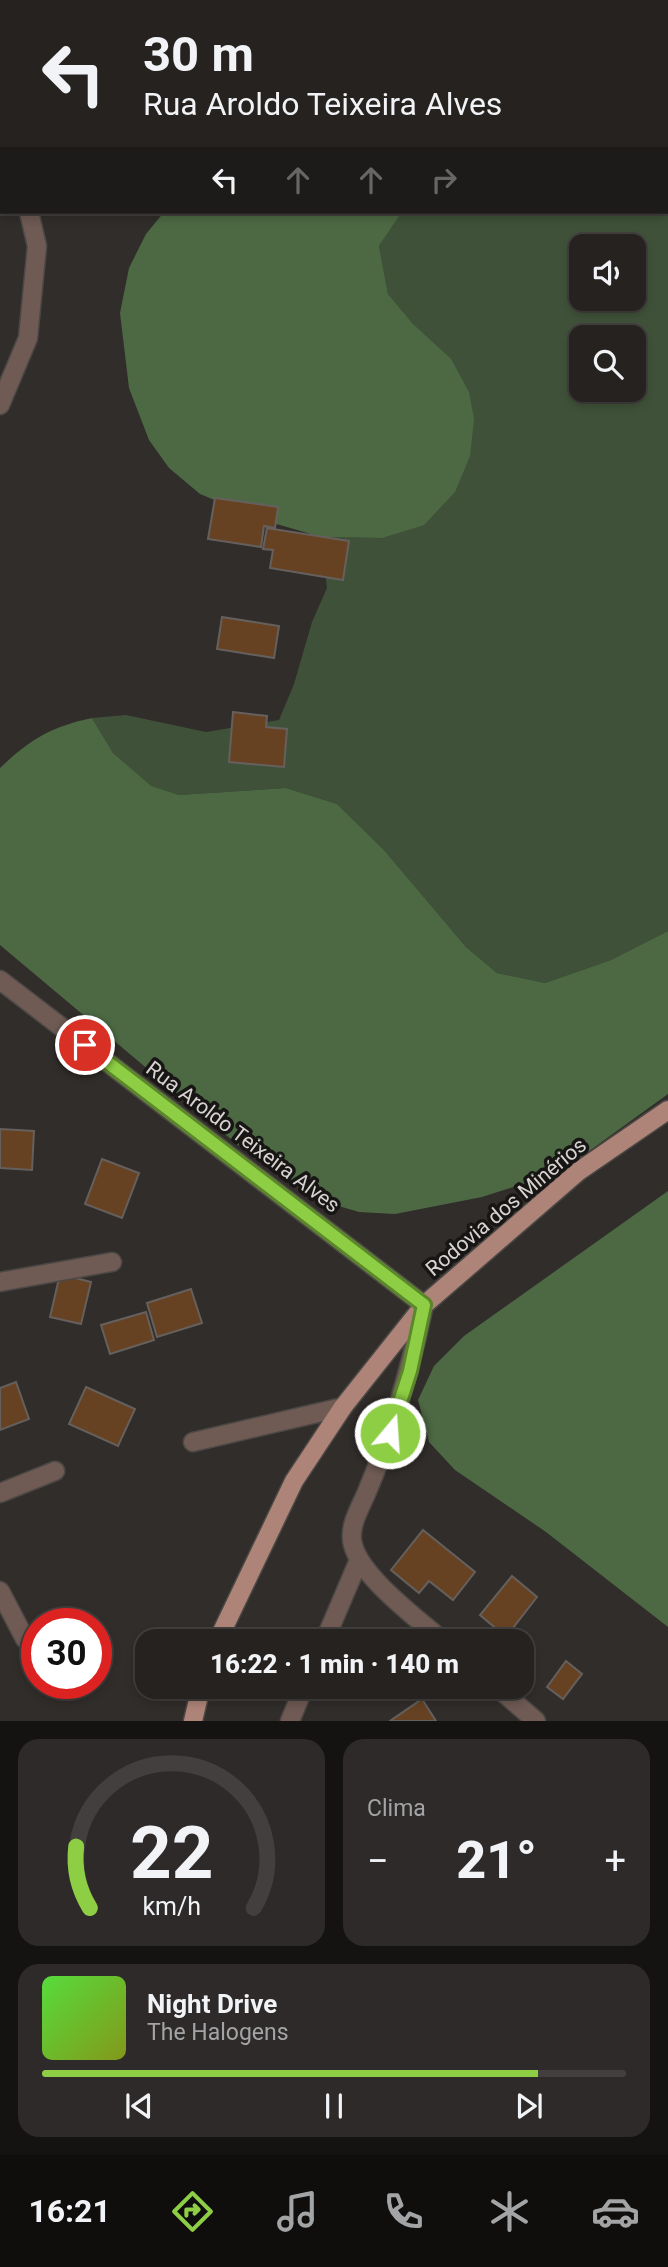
<!DOCTYPE html>
<html lang="pt">
<head>
<meta charset="utf-8">
<style>
  :root { --surface:#252220; --page:#2d2a29; --text:#f1f3f6; --muted:#a3a4a5; --line:#423f3e; --accent:#8dce44 }
  body { margin:0; font-family:Roboto,sans-serif; background:var(--page); color:var(--text); height:100vh; display:flex; flex-direction:column; font-size:26px; white-space:nowrap }
  * { box-sizing:border-box; margin:0 }
  p { font-size:23px; color:var(--muted) }
  .icon { flex:none; width:38px; height:38px; fill:none; stroke:currentColor; stroke-width:2; stroke-linecap:round; stroke-linejoin:round }
  .map { position:relative; height:1721px; overflow:hidden }
  .details { display:flex; flex-direction:column; gap:18px; padding:18px; background:#141312; flex:1 }
  .details>* { flex:none }
  .hud { position:absolute; left:0px; top:0px; width:668px; height:214px; box-shadow:0 4px 10px #0003,0 0 0 2px var(--line); background:#252220; color:var(--text); overflow:hidden }
  .controls { position:absolute; left:569px; top:234px; display:grid; gap:14px }
  .controls a { display:grid; place-items:center; width:77px; height:77px; border-radius:14px; background:var(--surface); box-shadow:0 4px 10px #0003,0 0 0 2px var(--line); font-size:35px }
  .speed { position:absolute; left:21px; top:1608px; display:flex; gap:14px; font-size:35px; font-weight:700; text-align:center }
  .speed>* { display:grid; place-content:center; width:91px; height:91px; border-radius:50%; background:var(--surface); box-shadow:0 4px 10px #0003,0 0 0 2px var(--line); line-height:1 }
  .speed .limit { border:10px solid #d22; background:#fff; color:#111 }
  .pin { position:absolute; display:grid; place-items:center; width:60px; height:60px; color:#fff; margin:-30px; border:4px solid #fff; border-radius:50%; box-shadow:0 2px 7px #0007 }
  .me { position:absolute; width:77px; margin:-38px; rotate:18deg; stroke-linejoin:round; filter:drop-shadow(0 0 5px #0008) }
  .turn { display:flex; align-items:center; gap:24px; height:147px; padding:0 28px; font-size:32px }
  .turn .icon { width:91px; height:91px; stroke-width:2.5 }
  .turn b { display:block; font-size:49px; line-height:60px }
  .lanes { display:flex; align-items:center; height:66px; padding:0 28px; background:#0003; justify-content:center; gap:35px; direction:ltr }
  .lanes .off { opacity:.35 }
  .big { font-size:52px; font-weight:800; line-height:1.1 }
  .details .tile { flex:1; display:flex; flex-direction:column; justify-content:center; gap:10px; min-width:0; padding:0 24px; border-radius:21px; background:var(--page) }
  .details .dial { align-items:center; gap:0 }
  .dial svg { height:182px; overflow:visible; fill:none; stroke:var(--line); stroke-width:7; stroke-linecap:round; text-anchor:middle }
  .dial text { fill:var(--text); stroke:none }
  .song { display:flex; align-items:center; gap:21px }
  .cover { width:84px; height:84px; border-radius:10px; background:linear-gradient(135deg,hsl(110 70% 55%),hsl(70 70% 35%)) }
  .played { height:7px; border-radius:4px; background:linear-gradient(90deg,var(--accent) 85%,var(--line) 85%) }
  .keys { display:flex; justify-content:space-around; direction:ltr }
  .heat { display:flex; justify-content:space-between; align-items:center; font-size:38px; direction:ltr }
  .details .tiles { flex:1; display:grid; gap:18px; grid-template-columns:1fr 1fr }
  .tile:last-child { grid-column:span 2 }
  .trip { position:absolute; left:135px; top:1629px; width:399px; height:70px; border-radius:21px; background:var(--surface); box-shadow:0 4px 10px #0003,0 0 0 2px var(--line); font-weight:800; line-height:70px; text-align:center }
  .menu { display:flex; height:112px; justify-content:space-around; align-items:center; background:#0f0e0d; color:var(--muted) }
  .menu .icon { width:49px; height:49px }
  .menu .current { color:var(--accent) }
  .menu b { font-size:32px; color:var(--text) }
  .map>svg:first-child { display:block }
  .green { fill:#3f5239; fill-rule:evenodd }
  .forest { fill:#4d6944 }
  .building { fill:#664223; stroke:#65605d; stroke-width:2 }
  .lines { fill:none; stroke-linecap:round; stroke-linejoin:round }
  .minor-casing { stroke:#4b4845; stroke-width:21 }
  .major-casing { stroke:#4b4845; stroke-width:21 }
  .minor { stroke:#6f5a54; stroke-width:18 }
  .major { stroke:#af8478; stroke-width:18 }
  .route-casing { stroke:#5c862c; stroke-width:18 }
  .route { stroke:#8dce44; stroke-width:12 }
  .labels { text-anchor:middle; stroke-width:7; stroke-linejoin:round; paint-order:stroke }
  .street-label { font-size:21px; fill:#d6d3d1; stroke:#181615 }
</style>
</head>
<body>
<div class="map">
<svg width="668" height="1721" viewBox="0 0 668 1721">
  <rect width="100%" height="100%" fill="#312d2a"/>
  <path class="green" d="M668,90v841l-57,29 -66,23 -48,-10 -31,-26 -82,-97 -47,-46 -51,-16 -107,7 -29,-9 -37,-33 -21,-35 34,-3 80,17 73,-12 15,-36 18,-62 15,-34 -6,-51 61,1 32,-213 -26,-31 -9,-48 23,-34h265zM581,247h53v52h-53zM581,338h53v52h-53z"/>
  <path class="forest" d="M164,212h238l-23,34 9,48 26,31 37,34 18,33 5,27 -4,37 -15,36 -31,33 -42,13 -61,-1 -58,-17 -63,-26 -31,-26 -20,-28 -20,-52 -9,-75 9,-45 17,-34z
    M92,718l21,35 38,33 28,9 107,-7 51,16 47,46 82,97 31,26 48,10 66,-23 57,-29v163l-83,60 -40,23 -63,20 -87,17 -36,-2 -44,-13 -65,-44 -250,-210v-177c31,-29 50,-41 92,-50z
    M668,1191v436l-122,-95 -91,-62 -26,-28 -11,-42 16,-34 30,-30z"/>
  <path class="building" d="M215,498l63,9 -3,21 -11,-2 -3,21 -53,-8z
    M267,528l82,13 -6,39 -73,-12 3,-18 -10,-1z
    M222,617l57,9 -5,32 -57,-9z
    M233,712l34,4 -1,11 21,2 -3,38 -55,-5z
    M0,1129l34,2 -2,39 -32,-2z
    M102,1159l37,14 -17,45 -37,-14z
    M60,1274l31,8 -10,42 -31,-7z
    M191,1289l11,34 -45,14 -10,-34z
    M146,1312l8,28 -44,14 -9,-29z
    M16,1382l13,37 -29,11v-42z
    M86,1387l49,22 -17,37 -49,-22z
    M423,1530l52,42 -22,28 -24,-19 -10,12 -28,-23z
    M512,1576l25,21 -31,40 -26,-22z
    M566,1661l16,13 -19,25 -16,-12z
    M422,1699l14,22h-46z"/>
  <g class="lines">
    <defs>
      <path id="minor" d="M7,2l1,-2
        M397,2l18,-2
        M2,70v27
        M0,405l28,-67 9,-92 -8,-34
        M0,980l424,325c-14,65 -32,128 -58,189 -7,16 -18,34 -13,51 8,32 65,74 91,97
        M0,1282l112,-20
        M193,1442l150,-35
        M0,1493l55,-22
        M0,1591l25,48
        M324,1642l35,-82
        M497,1687l39,34
        M290,1721l14,-34"/>
      <path id="major" d="M217,1642l77,-161 49,-74 81,-102 155,-134 89,-61
        M193,1721l8,-34"/>
    </defs>
    <use href="#minor" class="minor-casing"/>
    <use href="#major" class="major-casing"/>
    <use href="#minor" class="minor"/>
    <use href="#major" class="major"/>
  </g>
  <g class="lines">
    <defs>
      <path id="route" d="M85,1045l339,260 -14,66 -20,62"/>
    </defs>
    <use href="#route" class="route-casing"/>
    <use href="#route" class="route"/>
  </g>
  <g class="labels">
    <g class="street-label">
      <text transform="translate(243 1137) rotate(37)" y="7">Rua Aroldo Teixeira Alves</text>
      <text transform="translate(506 1207) rotate(-40)" y="7">Rodovia dos Minérios</text>
    </g>
  </g>
</svg>
<div class="controls">
<a><svg class="icon" aria-label="sound" viewBox="0 0 24 24"><path d="M4 9h4l5-4v14l-5-4H4zM17 9q2 3 0 6"/></svg></a>
<a><svg class="icon" aria-label="search" viewBox="0 0 24 24"><circle cx="10" cy="10" r="6"/><path d="M15 15l6 6"/></svg></a>
</div>
<div class="speed"><div class="limit">30</div></div>
<div class="pin" style="left:85px;top:1045px;background:#d93025"><svg class="icon" aria-label="arrive" viewBox="0 0 24 24"><path d="M6 21V4h12l-3 4 3 4H6"/></svg></div>
<svg class="me" style="left:390px;top:1433px" viewBox="-20 -20 40 40"><circle r="17" fill="#8dce44" stroke="#fff" stroke-width="3"/><path d="M0-11L8 9 0 5-8 9z" fill="#fff"/></svg>
<div class="trip">16:22 · 1 min · 140 m</div>
<div class="hud">
<div class="turn"><svg class="icon" aria-label="left" viewBox="0 0 24 24"><path d="M17 20v-9H6M10 6l-5 5 5 5"/></svg><div><b>30 m</b>Rua Aroldo Teixeira Alves</div></div>
<div class="lanes"><svg class="icon" aria-label="left" viewBox="0 0 24 24"><path d="M17 20v-9H6M10 6l-5 5 5 5"/></svg><svg class="icon off" aria-label="ahead" viewBox="0 0 24 24"><path d="M12 20V5M6 11l6-6 6 6"/></svg><svg class="icon off" aria-label="ahead" viewBox="0 0 24 24"><path d="M12 20V5M6 11l6-6 6 6"/></svg><svg class="icon off" aria-label="right" viewBox="0 0 24 24"><path d="M7 20v-9h11M14 6l5 5-5 5"/></svg></div>
</div>
</div>
<section class="details">
<div class="tiles">
<div class="tile dial"><svg viewBox="0 0 100 80">
<path d="M14 69A42 42 0 1 1 86 69"/>
<path d="M14 69A42 42 0 0 1 8 42" stroke="#8dce44"/>
<text x="50" y="56" font-size="32" font-weight="700">22</text>
<text x="50" y="72" font-size="11">km/h</text>
</svg></div>
<div class="tile"><p>Clima</p>
<div class="heat"><a>−</a><b class="big">21°</b><a>+</a></div>
</div>
<div class="tile">
<div class="song"><i class="cover"></i><div><b>Night Drive</b><p>The Halogens</p></div></div>
<div class="played"></div>
<div class="keys"><svg class="icon" aria-label="previous" viewBox="0 0 24 24"><path d="M18 5L8 12l10 7zM5 5v14"/></svg><svg class="icon" aria-label="pause" viewBox="0 0 24 24"><path d="M8 5v14M16 5v14"/></svg><svg class="icon" aria-label="next" viewBox="0 0 24 24"><path d="M6 5l10 7-10 7zM19 5v14"/></svg></div>
</div>
</div>
</section>
<nav class="menu">
<b>16:21</b>
<svg class="icon current" aria-label="directions" viewBox="0 0 24 24"><path d="M12 3l9 9-9 9-9-9zM9 14v-3h6M13 9l2 2-2 2"/></svg>
<svg class="icon" aria-label="music" viewBox="0 0 24 24"><path d="M9 18V5l10-2v13"/><circle cx="6" cy="18" r="3"/><circle cx="16" cy="16" r="3"/></svg>
<svg class="icon" aria-label="phone" viewBox="0 0 24 24"><path d="M5 4h4l2 5-3 2q2 4 5 5l2-3 5 2v4C11 20 4 13 5 4z"/></svg>
<svg class="icon" aria-label="climate" viewBox="0 0 24 24"><path d="M12 3v18M4 7l16 10M4 17L20 7"/></svg>
<svg class="icon" aria-label="car" viewBox="0 0 24 24"><path d="M5 17H2v-5l4-1 3-4h7l3 4 3 1v5h-3M9 17h6M6 11h13"/><circle cx="7" cy="17" r="2"/><circle cx="17" cy="17" r="2"/></svg>
</nav>
</body>
</html>
